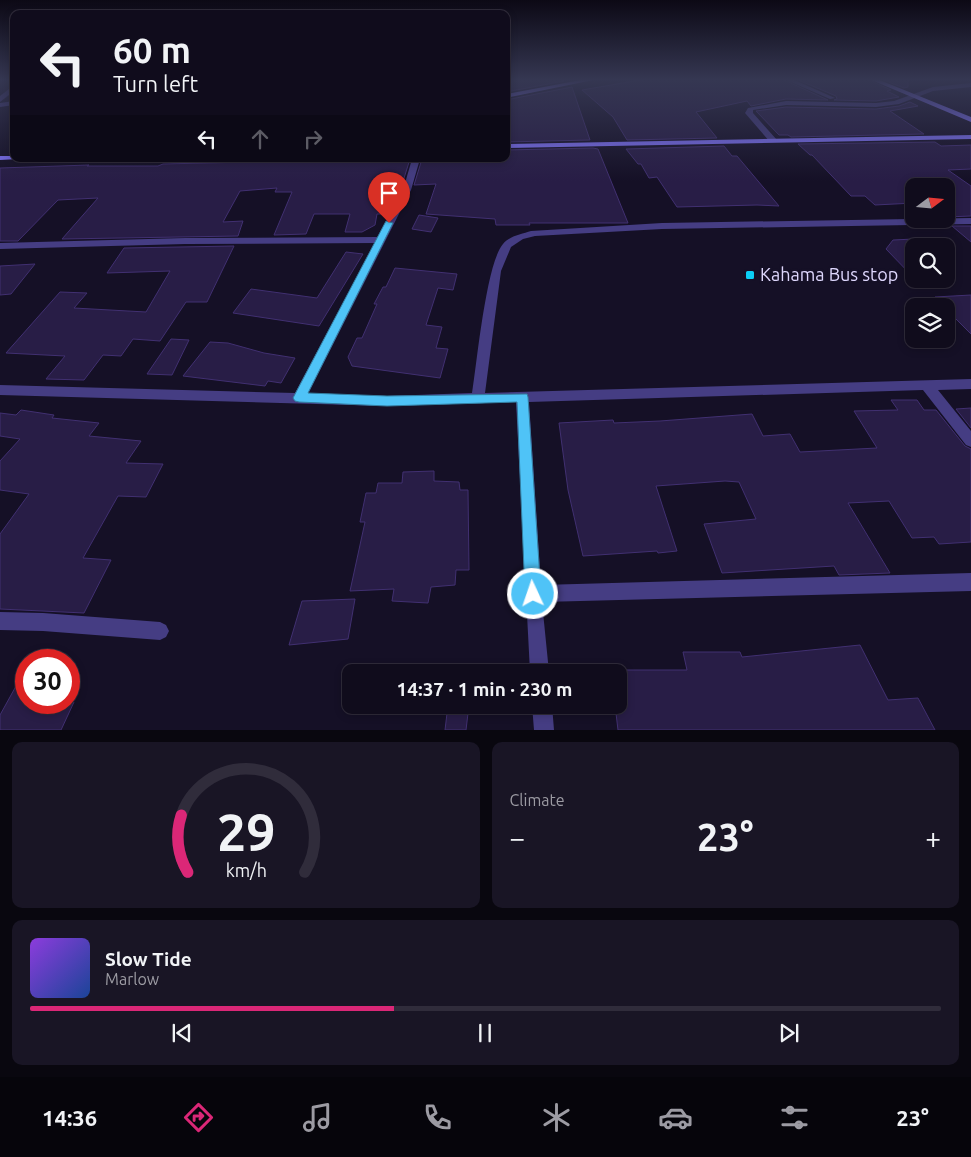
<!DOCTYPE html>
<html lang="en">
<head>
<meta charset="utf-8">
<style>
  :root { --surface:#100c1c; --page:#191525; --text:#f1f3f6; --muted:#9c9ba3; --line:#302c3b; --accent:#db2777 }
  body { margin:0; font-family:Ubuntu,sans-serif; background:var(--page); color:var(--text); height:100vh; display:flex; flex-direction:column; font-size:19px; white-space:nowrap }
  * { box-sizing:border-box; margin:0 }
  p { font-size:16px; color:var(--muted) }
  .icon { flex:none; width:28px; height:28px; fill:none; stroke:currentColor; stroke-width:2; stroke-linecap:round; stroke-linejoin:round }
  .map { position:relative; height:730px; overflow:hidden }
  .side { display:flex; flex-direction:column; gap:12px; padding:12px; background:#09070f; flex:1 }
  .side>* { flex:none }
  .top-card { position:absolute; left:10px; top:10px; width:500px; height:152px; border-radius:10px; box-shadow:0 2px 8px #0003,0 0 0 1px var(--line); background:#100c1c; color:var(--text); overflow:hidden }
  .needle { width:32px; rotate:74deg }
  .fabs { position:absolute; left:905px; top:178px; display:grid; gap:10px }
  .fabs a { display:grid; place-items:center; width:50px; height:50px; border-radius:10px; background:var(--surface); box-shadow:0 2px 8px #0003,0 0 0 1px var(--line); font-size:25px }
  .speed { position:absolute; left:15px; top:649px; display:flex; gap:10px; font-size:25px; font-weight:700; text-align:center }
  .speed>* { display:grid; place-content:center; width:65px; height:65px; border-radius:50%; background:var(--surface); box-shadow:0 2px 8px #0003,0 0 0 1px var(--line); line-height:1 }
  .speed .limit { border:8px solid #d22; background:#fff; color:#111 }
  .pin { position:absolute; display:grid; place-items:center; width:42px; height:42px; color:#fff; margin:-51px -21px; border-radius:50% 50% 50% 0; rotate:-45deg; box-shadow:0 0 5px #0007 }
  .pin .icon { rotate:45deg }
  .me { position:absolute; width:55px; margin:-28px; rotate:357deg; stroke-linejoin:round; filter:drop-shadow(0 0 4px #0008) }
  .turn { display:flex; align-items:center; gap:18px; height:105px; padding:0 20px; font-size:22px }
  .turn .icon { width:65px; height:65px; stroke-width:2.5 }
  .turn b { display:block; font-size:35px; line-height:42px }
  .lanes { display:flex; align-items:center; height:48px; padding:0 20px; background:#0003; justify-content:center; gap:25px; direction:ltr }
  .lanes .off { opacity:.35 }
  .big { font-size:38px; font-weight:600; line-height:1.1 }
  .side .tile { flex:1; display:flex; flex-direction:column; justify-content:center; gap:8px; min-width:0; padding:0 18px; border-radius:10px; background:var(--page) }
  .side .dial { align-items:center; gap:0 }
  .dial svg { height:130px; overflow:visible; fill:none; stroke:var(--line); stroke-width:7; stroke-linecap:round; text-anchor:middle }
  .dial text { fill:var(--text); stroke:none }
  .song { display:flex; align-items:center; gap:15px }
  .cover { width:60px; height:60px; border-radius:8px; background:linear-gradient(135deg,hsl(270 70% 55%),hsl(220 70% 35%)) }
  .played { height:5px; border-radius:2px; background:linear-gradient(90deg,var(--accent) 40%,var(--line) 40%) }
  .keys { display:flex; justify-content:space-around; direction:ltr }
  .heat { display:flex; justify-content:space-between; align-items:center; font-size:28px; direction:ltr }
  .side .tiles { flex:1; display:grid; gap:12px; grid-template-columns:1fr 1fr }
  .tile:last-child { grid-column:span 2 }
  .trip { position:absolute; left:342px; top:664px; width:285px; height:50px; border-radius:10px; background:var(--surface); box-shadow:0 2px 8px #0003,0 0 0 1px var(--line); font-weight:600; line-height:50px; text-align:center }
  .menu { display:flex; height:80px; justify-content:space-around; align-items:center; background:#06050b; color:var(--muted) }
  .menu .icon { width:35px; height:35px }
  .menu .current { color:var(--accent) }
  .menu b { font-size:22px; color:var(--text) }
  .map>svg:first-child { display:block }
  .building { fill:#281d46; stroke:#413071 }
  .lines { fill:none; stroke-linecap:round; stroke-linejoin:round }
  .street { fill:#453d83; fill-rule:evenodd }
  .secondary { fill:#7f72f9; fill-rule:evenodd }
  .route { fill:#4fc3f7; stroke:#337fa1 }
  .poi-dot { fill:#0bcef5; stroke:#151026; stroke-width:2 }
  .labels { text-anchor:middle; stroke-width:5; stroke-linejoin:round; paint-order:stroke }
  .poi-label { font-size:18px; fill:#ded7fd; stroke:#151026; text-anchor:start }
</style>
</head>
<body>
<div class="map">
<svg width="971" height="730" viewBox="0 0 971 730">
  <rect width="100%" height="100%" fill="#151026"/>
  <path class="building" d="M521,79h40l3,2 -58,11v-12z
    M646,79h136l46,21 -42,-1 -35,7 -4,-5 -51,11 21,26 -90,2 -14,-23 -31,-27z
    M796,79h71l24,11 -4,1 12,6 -23,4 -42,-1 3,-1 -1,-3z
    M881,79h27v8l-4,1z
    M572,87l18,53 -84,2v-42z
    M910,102l8,4 -28,5 34,23 -133,3 -3,-2h-9l-23,-24 30,-4 90,2 23,-3z
    M935,142l6,4 30,-1v24l-23,1 23,16v30l-25,1v-31h-32v17l-39,2 -10,-9h-14l-39,-41h-2l-12,-11z
    M724,146l8,10h5l42,50 -22,-1 -80,2 -20,-30 -8,1 -8,-14h-3l-12,-15z
    M593,148l5,1 30,74h-99l1,2h-34l-1,-6 -69,-5 10,-30 -22,1 8,-26h84v-9z
    M375,159h35l-10,32h-8l-4,23h-11l-2,11 -13,7h-17l5,-18h-36l-8,20 -32,1 18,-43h-17l2,-4 -37,3 -17,31 20,-1 -5,15 -176,3 36,-41 -40,2 -40,41h-18v-73l89,-3 -2,1h71l5,-2z
    M419,215l19,3 -7,14 -19,-3z
    M952,226h19v16z
    M914,239v39l-28,-29 7,-9z
    M234,246l-27,56h-21l-26,39 -27,-2 -12,17 -18,-1 -19,25 -38,-1 19,-23 -59,-3 54,-61 27,1 -13,15 72,4 24,-41 -63,2 17,-25z
    M346,252l17,2 -44,72 -86,-13 18,-24 66,9z
    M35,264l-24,30 -11,1v-29z
    M395,268l62,6 -4,16 -15,-2 -12,37 16,2 -6,21 12,1 -8,29 -88,-12 -4,-9 9,-19h5l15,-34h-3l9,-17h3z
    M971,295v39l-25,-25v-3l-11,-9z
    M171,339l18,1 -17,35 -25,-1z
    M210,342l18,1 36,10 31,5 -14,25 -13,-2 -3,5 -82,-10z
    M891,400h26l7,10h12l29,36 6,3v93l-32,2 -5,-7 -22,1 -23,-37 -41,2 42,70 -51,2 -5,-9 -112,7 -18,-49 52,-5 -17,-37 -14,-1 -69,5 21,65 -19,2 -1,-2 -74,5 -15,-66 -9,-67 54,-3 1,3 46,-2 92,-7 11,22 27,-2 10,18 77,-4 -23,-37 44,-1z
    M971,408v20l-15,-19z
    M21,410l33,5 -2,3 47,5 -10,13 52,5 -15,22 37,1 -17,33 -28,-1 -35,62 28,2 -27,53 -84,-4v-75l29,-40 -29,-4v-29l20,-22 -20,-3v-23l16,2z
    M434,471v10l25,1 1,8h8l1,80h-13l-1,15 -24,2 -3,16 -36,-2 2,-12 -44,2 15,-69h-5l6,-29h10l2,-10h24l1,-11z
    M355,599l-7,40 -59,6 13,-44z
    M860,645l28,55 30,-2 17,32h-317l-3,-25h4v-35h68l-4,-18h57l2,5z
    M26,668v34h48l-13,28h-61v-15z
    M448,705h21l-3,25h-21z"/>
  <g class="lines">
    <path class="street" d="M784,79h8l43,19 -5,1z
      M971,83v4l-38,4 -34,13 -23,3 -90,-2 -33,5v3l24,27 -4,2h-3l-25,-29 3,-5 38,-7 90,2 18,-2 39,-14z
      M14,85v6l-14,11v-6z
      M14,101v4l-14,2v-4z
      M412,159h8l-9,31 -103,204 79,2 85,-3c5,-30 14,-129 31,-149 6,-8 19,-10 28,-13l131,-8 309,-5v6l-309,5 -127,7 -12,3 -12,8 -10,24 -16,122 486,-14v10l-33,1 33,41v16l-5,-2 -43,-55 -394,12 12,183 430,-12v18l-429,11 7,70h-19l-14,-270 -129,4 -387,-11v-10l295,8 80,-150 -190,1 -185,5v-6l185,-5 193,-1 25,-47z
      M0,612l43,1 117,9 6,3 3,6 -3,6 -6,3 -117,-9 -43,-1z
      M532,705h20l2,25h-20z"/>
    <path class="secondary" d="M586,79h12l-92,19v-4z
      M869,79h8l94,38v5z
      M971,135v4l-465,9v-4z
      M0,156h14v3h4l-18,1z"/>
  </g>
  <linearGradient id="sky" x2="0" y2="1"><stop stop-color="#0c0915"/><stop offset="0.44" stop-color="#353752"/><stop offset="1" stop-color="#353752" stop-opacity="0"/></linearGradient>
  <rect width="971" height="181" fill="url(#sky)"/>
  <path class="route" d="M386,221l7,2 -85,170 79,3 140,-2 1,3 13,197 -3,6 -5,2 -6,-2 -2,-6 -8,-192 -130,4 -88,-4 -4,-1 -2,-3z"/>
  <rect class="poi-dot" x="745" y="270" width="10" height="10" rx="2.5"/>
  <g class="labels">
    <g class="poi-label">
      <text x="760" y="281">Kahama Bus stop</text>
    </g>
  </g>
</svg>
<div class="fabs">
<a><svg class="needle" viewBox="-14 -14 28 28"><path d="M0-13l5 13h-10z" fill="#e53935"/><path d="M0 13l5-13h-10z" fill="#9c9ba3"/></svg></a>
<a><svg class="icon" aria-label="search" viewBox="0 0 24 24"><circle cx="10" cy="10" r="6"/><path d="M15 15l6 6"/></svg></a>
<a><svg class="icon" aria-label="layers" viewBox="0 0 24 24"><path d="M12 4l9 5-9 5-9-5zM3 14l9 5 9-5"/></svg></a>
</div>
<div class="speed"><div class="limit">30</div></div>
<div class="pin" style="left:389px;top:223px;background:#d93025"><svg class="icon" aria-label="arrive" viewBox="0 0 24 24"><path d="M6 21V4h12l-3 4 3 4H6"/></svg></div>
<svg class="me" style="left:533px;top:594px" viewBox="-20 -20 40 40"><circle r="17" fill="#4fc3f7" stroke="#fff" stroke-width="3"/><path d="M0-11L8 9 0 5-8 9z" fill="#fff"/></svg>
<div class="trip">14:37 · 1 min · 230 m</div>
<div class="top-card">
<div class="turn"><svg class="icon" aria-label="left" viewBox="0 0 24 24"><path d="M17 20v-9H6M10 6l-5 5 5 5"/></svg><div><b>60 m</b>Turn left</div></div>
<div class="lanes"><svg class="icon" aria-label="left" viewBox="0 0 24 24"><path d="M17 20v-9H6M10 6l-5 5 5 5"/></svg><svg class="icon off" aria-label="ahead" viewBox="0 0 24 24"><path d="M12 20V5M6 11l6-6 6 6"/></svg><svg class="icon off" aria-label="right" viewBox="0 0 24 24"><path d="M7 20v-9h11M14 6l5 5-5 5"/></svg></div>
</div>
</div>
<section class="side">
<div class="tiles">
<div class="tile dial"><svg viewBox="0 0 100 80">
<path d="M14 69A42 42 0 1 1 86 69"/>
<path d="M14 69A42 42 0 0 1 10 34" stroke="#db2777"/>
<text x="50" y="56" font-size="32" font-weight="700">29</text>
<text x="50" y="72" font-size="11">km/h</text>
</svg></div>
<div class="tile"><p>Climate</p>
<div class="heat"><a>−</a><b class="big">23°</b><a>+</a></div>
</div>
<div class="tile">
<div class="song"><i class="cover"></i><div><b>Slow Tide</b><p>Marlow</p></div></div>
<div class="played"></div>
<div class="keys"><svg class="icon" aria-label="previous" viewBox="0 0 24 24"><path d="M18 5L8 12l10 7zM5 5v14"/></svg><svg class="icon" aria-label="pause" viewBox="0 0 24 24"><path d="M8 5v14M16 5v14"/></svg><svg class="icon" aria-label="next" viewBox="0 0 24 24"><path d="M6 5l10 7-10 7zM19 5v14"/></svg></div>
</div>
</div>
</section>
<nav class="menu">
<b>14:36</b>
<svg class="icon current" aria-label="directions" viewBox="0 0 24 24"><path d="M12 3l9 9-9 9-9-9zM9 14v-3h6M13 9l2 2-2 2"/></svg>
<svg class="icon" aria-label="music" viewBox="0 0 24 24"><path d="M9 18V5l10-2v13"/><circle cx="6" cy="18" r="3"/><circle cx="16" cy="16" r="3"/></svg>
<svg class="icon" aria-label="phone" viewBox="0 0 24 24"><path d="M5 4h4l2 5-3 2q2 4 5 5l2-3 5 2v4C11 20 4 13 5 4z"/></svg>
<svg class="icon" aria-label="climate" viewBox="0 0 24 24"><path d="M12 3v18M4 7l16 10M4 17L20 7"/></svg>
<svg class="icon" aria-label="car" viewBox="0 0 24 24"><path d="M5 17H2v-5l4-1 3-4h7l3 4 3 1v5h-3M9 17h6M6 11h13"/><circle cx="7" cy="17" r="2"/><circle cx="17" cy="17" r="2"/></svg>
<svg class="icon" aria-label="filters" viewBox="0 0 24 24"><path d="M4 7h16M4 17h16"/><circle cx="9" cy="7" r="2"/><circle cx="15" cy="17" r="2"/></svg>
<b>23°</b>
</nav>
</body>
</html>
